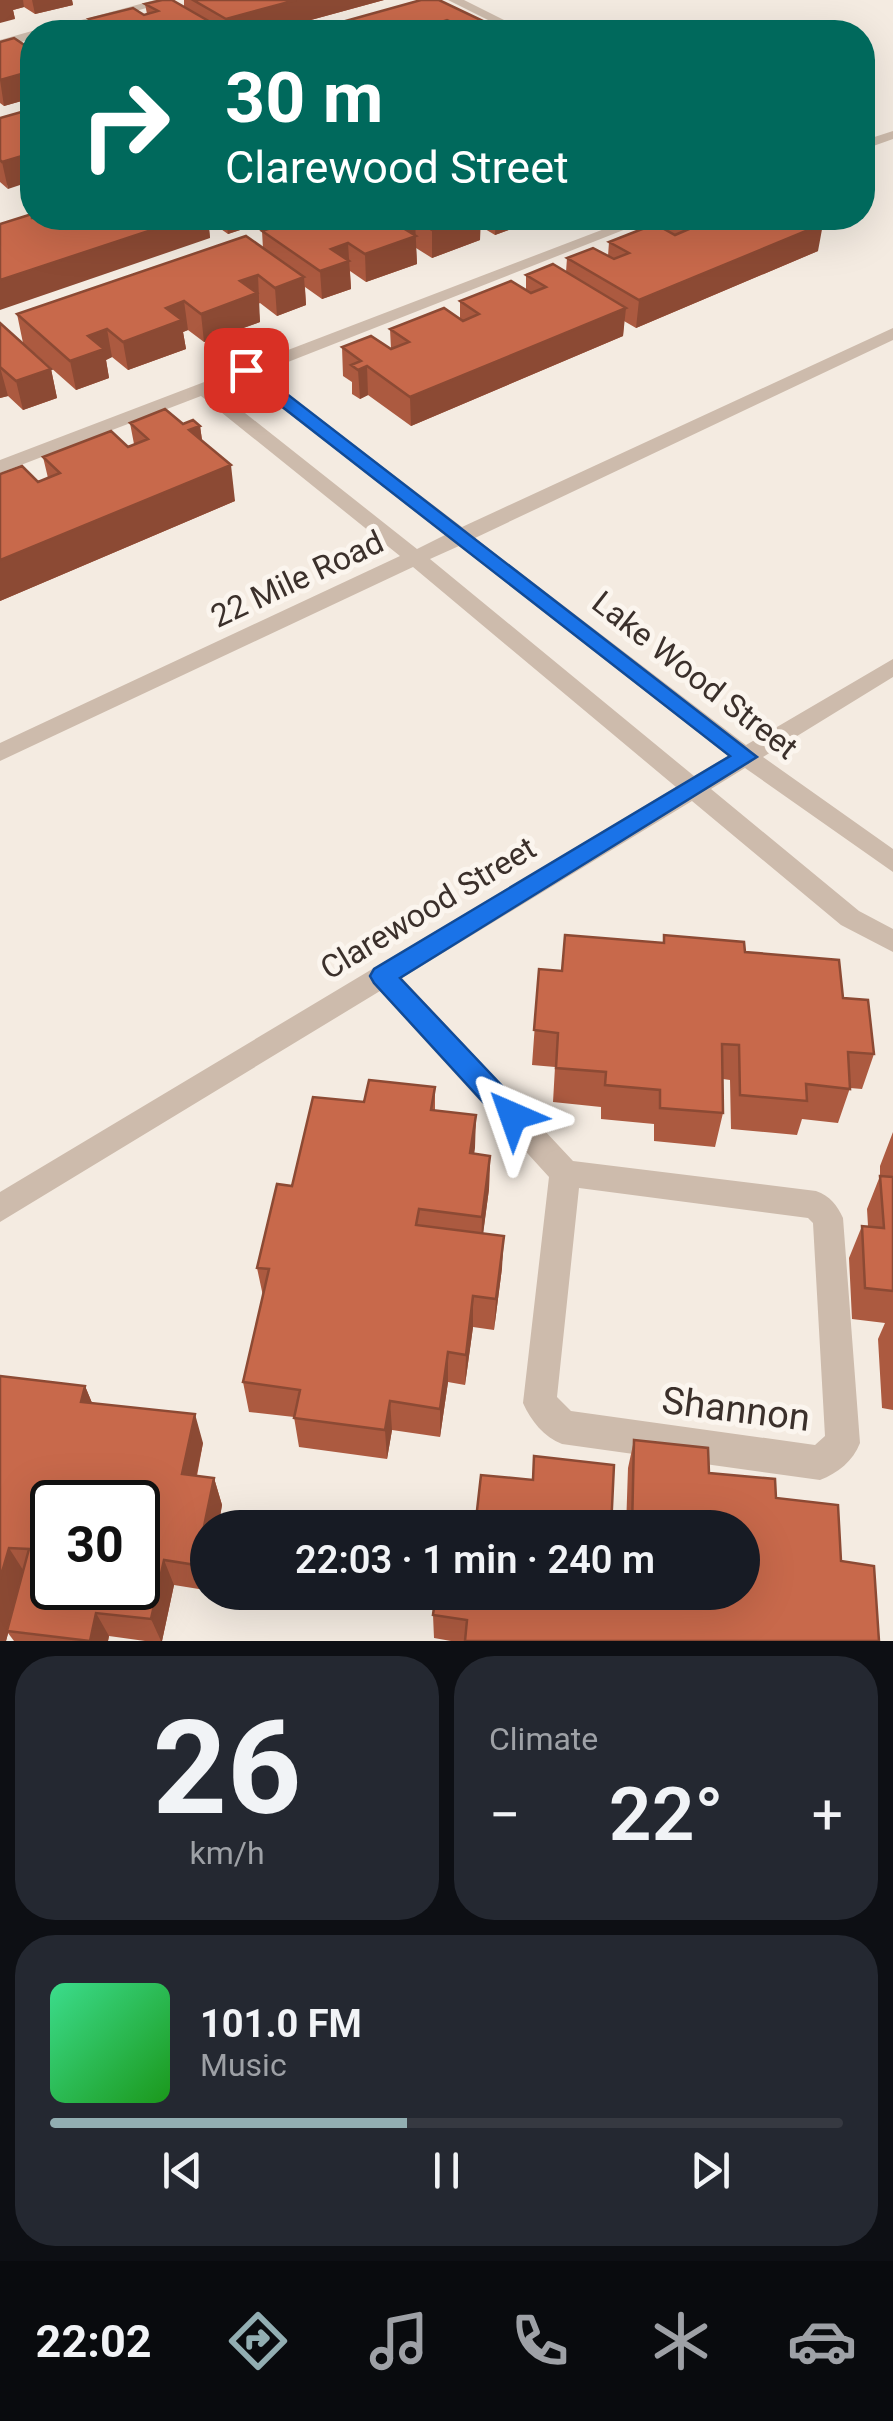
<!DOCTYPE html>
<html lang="en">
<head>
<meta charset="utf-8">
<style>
  :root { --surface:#171b24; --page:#242831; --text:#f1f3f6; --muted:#9ea1a6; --line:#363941; --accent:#92aeb2 }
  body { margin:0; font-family:Roboto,sans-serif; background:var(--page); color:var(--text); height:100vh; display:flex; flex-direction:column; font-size:38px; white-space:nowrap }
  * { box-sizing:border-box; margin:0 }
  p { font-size:32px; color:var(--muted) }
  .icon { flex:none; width:55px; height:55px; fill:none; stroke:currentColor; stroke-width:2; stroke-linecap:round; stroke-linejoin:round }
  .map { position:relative; height:1641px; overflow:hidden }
  .side { display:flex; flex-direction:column; gap:15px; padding:15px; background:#0d0f14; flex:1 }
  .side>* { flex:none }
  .hud { position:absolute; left:20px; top:20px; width:855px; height:210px; border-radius:40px; box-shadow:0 10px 40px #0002; background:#00695c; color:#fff; overflow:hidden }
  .speed { position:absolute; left:30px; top:1480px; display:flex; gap:20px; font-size:50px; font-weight:700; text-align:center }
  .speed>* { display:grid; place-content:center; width:130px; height:130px; border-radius:50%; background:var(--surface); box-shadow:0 10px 40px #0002; line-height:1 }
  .speed .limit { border:5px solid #111; border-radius:15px; background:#fff; color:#111 }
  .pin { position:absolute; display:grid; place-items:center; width:85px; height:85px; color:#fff; margin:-42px; border-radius:20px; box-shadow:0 5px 15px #0006 }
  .me { position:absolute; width:110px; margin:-55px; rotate:317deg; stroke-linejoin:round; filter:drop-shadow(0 0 8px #0008) }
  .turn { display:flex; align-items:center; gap:35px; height:210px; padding:0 40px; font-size:45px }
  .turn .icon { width:130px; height:130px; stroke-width:2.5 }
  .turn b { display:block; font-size:70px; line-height:85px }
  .big { font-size:75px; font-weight:600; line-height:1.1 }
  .side .tile { flex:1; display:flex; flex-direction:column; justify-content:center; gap:15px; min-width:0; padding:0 35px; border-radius:40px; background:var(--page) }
  .side .dial { align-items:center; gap:0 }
  .dial b { font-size:130px; line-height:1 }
  .song { display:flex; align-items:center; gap:30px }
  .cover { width:120px; height:120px; border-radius:15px; background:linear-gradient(135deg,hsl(150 70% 55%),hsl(120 70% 35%)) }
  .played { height:10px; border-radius:5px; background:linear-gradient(90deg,var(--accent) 45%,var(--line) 45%) }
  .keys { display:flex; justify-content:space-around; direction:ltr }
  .heat { display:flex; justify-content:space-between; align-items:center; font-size:55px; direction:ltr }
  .side .tiles { flex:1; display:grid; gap:15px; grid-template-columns:1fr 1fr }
  .tile:last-child { grid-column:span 2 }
  .trip { position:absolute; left:190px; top:1510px; width:570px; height:100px; border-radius:50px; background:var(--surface); box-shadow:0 10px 40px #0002; font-weight:600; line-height:100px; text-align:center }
  .tab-bar { display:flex; height:160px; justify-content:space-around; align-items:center; background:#090b0e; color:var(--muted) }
  .tab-bar .icon { width:70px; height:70px }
  .tab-bar .selected { color:var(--accent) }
  .tab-bar b { font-size:45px; color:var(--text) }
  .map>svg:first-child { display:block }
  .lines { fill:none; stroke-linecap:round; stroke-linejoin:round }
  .lane { fill:#cdbbac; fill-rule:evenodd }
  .street { fill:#cdbbac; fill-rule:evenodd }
  .wall { fill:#ac5a40 }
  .shaded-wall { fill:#8c4a34 }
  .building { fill:#c8694b; stroke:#8c4a34; stroke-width:2.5; fill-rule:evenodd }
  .route { fill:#1a73e8; stroke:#114b97; stroke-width:2.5 }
  .labels { text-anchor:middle; stroke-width:10; stroke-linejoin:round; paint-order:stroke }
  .street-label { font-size:32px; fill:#3b302b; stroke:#fbf5ee }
  .near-street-label { font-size:38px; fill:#3b302b; stroke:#fbf5ee }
</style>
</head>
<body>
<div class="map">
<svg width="893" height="1641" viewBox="0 0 893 1641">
  <rect width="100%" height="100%" fill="#f4ebe1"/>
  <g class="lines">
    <path class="lane" d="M893,131v8l-31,11v-9z"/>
    <path class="street" d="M155,0h21l-118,32h-21z
      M448,0h16l64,32h-16z
      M32,31l5,1h-5v7l-32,9v-8z
      M633,218h21l-394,155 202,154 431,-199v12l-418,198 271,207 147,-86v18l-130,80 130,92v23l-148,-104 -34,21 148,122 34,18v23l-52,-27 -149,-124 -290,177 171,183 243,30c14,5 21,14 27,27l17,225c-7,18 -22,30 -40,37l-258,-36c-18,-7 -31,-23 -39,-41l26,-226 -169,-186 -380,231v-30l676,-405 -263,-220 -413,194v-18l400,-187 -199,-160 -201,77v-13zM245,379l200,156 -28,14 -201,-159zM459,546l269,210 -34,20 -264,-217zM579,1188l229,30 5,5 12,213 -10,9 -244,-34 -14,-14z"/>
  </g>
  <path class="wall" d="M0,0h72l1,5 -38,9 -11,-7 -11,3 2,9z
    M184,0h200l-117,32h-229l48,-2 4,-1 -1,-10 58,-5 -2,-10 39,3z
    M421,0l62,21v11h-177z
    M32,34v64l-28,8 -4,-3v-61l26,4 5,-2 -1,-9z
    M0,118l8,71 -8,-7z
    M60,218h217l-49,16 -20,-14 2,18 -156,-16 6,-2z
    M301,218h220l-1,8 -25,9 -15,-9v14l-48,18 -16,-10 1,16 -51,18 -16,-11 1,18 -29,10 -17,-12 1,18 -29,11 -17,-13 -2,1 2,18 -56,20 -16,-12 -5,2 3,17 -58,21 -16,-13 -6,3 3,18 -33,12 -53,-47 -6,-29 246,-65 -1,-18z
    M669,218l149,33 -182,77 -12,-7 -1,15 -212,90 -43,-31 -8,4 -8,-5v-12l-9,-6 -1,-29 49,2 -1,-20 70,-10v-18l66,-11v-15l40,-3 1,-14 41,-2 1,-14 58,-11z
    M0,323l51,46 6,29 -34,12 -15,-14 -8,2z
    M130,423l70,3 2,14 33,61 -235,100v-127l38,8 10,-4 -5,-21 85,-10 6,-3z
    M664,935l81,17 98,46 31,56 -12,35 -12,-1 -12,35 -36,-4 -5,16 -66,-6 -1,-49 -7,-1v34l-8,34 -61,-6v-17l-53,-5v-12l-48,-5 2,-35 -23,-2 7,-96 23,2 101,-28z
    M435,1087v23l41,5 -2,39 16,2 -1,33 -6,44 19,35 -8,62 -21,-3 -8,58 -17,-3 -8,55 -48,-7 -5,29 -88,-12 -5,-30 -45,-5 -6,-30 20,-86 -6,-28 35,-82 72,-84z
    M893,1132v278l-11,-2 -4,-69 7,-16 -33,-4 -3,-61 13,-32h6l-1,-17 13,-33v-10z
    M0,1376l85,10 7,17 111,40 -6,33 17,2 8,27 -4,23h-10l-3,62 -31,-5 -12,56h-17l-36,-5 -1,5h-94l-6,-8 -2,8h-6z
    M634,1440l75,33 67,25 65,63 38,80h-428l-17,-3 -1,-23 309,-87h-116l2,-60z"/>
  <path class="shaded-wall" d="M0,0h23l1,7 -11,3 2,9 -15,4z
    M32,0h40l1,5 -38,9z
    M296,0h88l-117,32h-39l-2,-13z
    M447,20v12l2,-1v1h-14v-8z
    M483,21v11h-21v-5z
    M212,23l1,9h-38z
    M32,71v27l-28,8 -4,-26z
    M32,153v28l-24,8 -6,-27z
    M188,218h20l2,20 -210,72v-30z
    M226,218h51l-49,16z
    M463,218h18l-1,22 -48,18v-28z
    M496,218h25l-1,8 -25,9z
    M415,220l2,44 -51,18 -1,-28 33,-29z
    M823,224l-5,27 -182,77 3,-28z
    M348,243l3,46 -29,10 -2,-28 11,-22z
    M258,275l2,47 -56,20 -3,-28 39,-33z
    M304,277l2,28 -29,11 -2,-28z
    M184,301l4,29 -5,2 3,17 -58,21 -5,-28 43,-34z
    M626,308l-3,28 -212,90 -1,-29z
    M107,329l5,28 -6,3 3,18 -33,12 -6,-29 18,-25z
    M367,366l1,29 -8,4 -2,-29z
    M0,367l8,29 -8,2z
    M51,369l6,29 -34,12 -7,-29z
    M200,426l5,35 -16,-31z
    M231,465l4,36 -235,100v-41z
    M476,1115l-1,33 -6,38 1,-33z
    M490,1156l-1,33 -8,61 1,-33z
    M504,1236l-2,32 -8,62 2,-31z
    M473,1296v31l-8,58 1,-30z
    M448,1352v30l-8,55v-28z
    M85,1386l12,29 -16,-13z
    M390,1401l2,29 -5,29 -2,-29z
    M195,1414l8,29 -12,58 -9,-27z
    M214,1478l8,27 -4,23h-10v49l-3,13 -9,-25z
    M9,1548l16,25 -19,68h-6v-62z
    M164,1560l10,25 -12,56h-1l-10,-22z
    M96,1613l13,23 -1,5h-18z"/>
  <path class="building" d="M162,0h10l40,23 -37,9h-137l37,-9 11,7 14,-4 -11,-7 44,-11 11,7 14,-4 -13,-7z
    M193,0h103l-70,19z
    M421,0h18l44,21 -21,6 -15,-7 -12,4 14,7 -5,1h-138z
    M14,38l12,8 6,-2v27l-32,9v-38z
    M32,109v44l-30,9 -2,-2v-42z
    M32,214v4h16l6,4 14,-4h120l-188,62v-56z
    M301,218h167l-36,12 -17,-10 -17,5 18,11 -51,18 -17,-11 -17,6 18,12 -29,10 -58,-40z
    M669,218h142l12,6 -184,76 -72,-42 26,-10 21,11 15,-6 -20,-11 46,-18 20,11 14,-6z
    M246,236l58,41 -29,11 -17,-13 -18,6 17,12 -56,21 -17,-13 -18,7 16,12 -59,22 -16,-13 -19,7 16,13 -34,12 -53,-47z
    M553,264l73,44 -216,89 -43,-31 -9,4 -7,-5 10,-4 -19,-14 29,-11 20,13 18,-7 -19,-13 54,-21 19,13 16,-7 -19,-13 51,-20 20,12 15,-6 -20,-12z
    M0,323l51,46 -35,12 -16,-14z
    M165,409l18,15 10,-4 7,6 -11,4 42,35 -231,95v-86l22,-8 16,16 22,-9 -17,-16 68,-26 17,16 20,-8 -18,-16z
    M565,935l99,8v-8l80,7 1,10 94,8 4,38 25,2 6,54 -26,-2 2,37 -44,-5 1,17 -67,-6 -1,-50 -17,-1 1,69 -63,-5v-18l-55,-5 1,-13 -50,-4 2,-35 -24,-3 5,-61 23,2z
    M369,1080l66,7 -4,23 45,5 -6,38 20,3 -8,61 -63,-8 -3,16 88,11 -8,63 -23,-3 -7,59 -18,-3 -8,57 -50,-8 -5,29 -91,-12 6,-28 -57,-8 26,-113 -12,-1 20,-84 15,2 21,-89 51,5z
    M880,1176l13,1v114l-28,-3 -3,-62 22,2z
    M0,1376l85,10 -4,16 114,12 -13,60 32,4 -18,87 -32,-5 -13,59 -55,-6 -6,28 -83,-10 22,-82 -20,-1 -9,31zM52,1502h86v86h-86z
    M634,1440l74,8 1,25 66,6 1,19 62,7 3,56 33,5 5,75h-414l2,-21 -34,-5 3,-23h306v-64h-110z
    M534,1456l80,9 -3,63h-136l6,-53 52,5z"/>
  <path class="route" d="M240,367h12l505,390 -357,221 123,130 4,8 -4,9 -10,3 -9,-3 -130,-142 -4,-7 4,-7 356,-213 -490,-382z"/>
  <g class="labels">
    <g class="street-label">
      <text transform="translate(297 579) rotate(-25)" y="11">22 Mile Road</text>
      <text transform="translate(695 675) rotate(38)" y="11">Lake Wood Street</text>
      <text transform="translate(428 908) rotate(-31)" y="11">Clarewood Street</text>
    </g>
    <g class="near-street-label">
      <text transform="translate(736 1409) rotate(7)" y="13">Shannon</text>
    </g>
  </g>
</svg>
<div class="speed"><div class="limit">30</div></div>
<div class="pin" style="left:246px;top:370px;background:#d93025"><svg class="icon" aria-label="arrive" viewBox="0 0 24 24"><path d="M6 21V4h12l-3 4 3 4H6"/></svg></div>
<svg class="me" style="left:513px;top:1116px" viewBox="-20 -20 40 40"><path d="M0-17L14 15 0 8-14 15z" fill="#1a73e8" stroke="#fff" stroke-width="4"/></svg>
<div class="trip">22:03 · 1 min · 240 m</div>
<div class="hud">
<div class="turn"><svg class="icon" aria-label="right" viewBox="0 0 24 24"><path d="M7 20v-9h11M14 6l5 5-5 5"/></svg><div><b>30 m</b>Clarewood Street</div></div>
</div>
</div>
<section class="side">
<div class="tiles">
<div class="tile dial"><b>26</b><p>km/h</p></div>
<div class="tile"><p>Climate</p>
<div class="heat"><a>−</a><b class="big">22°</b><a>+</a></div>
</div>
<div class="tile">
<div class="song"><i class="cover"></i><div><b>101.0 FM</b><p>Music</p></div></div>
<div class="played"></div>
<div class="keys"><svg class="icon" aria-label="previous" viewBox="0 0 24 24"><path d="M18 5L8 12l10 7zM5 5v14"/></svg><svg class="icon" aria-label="pause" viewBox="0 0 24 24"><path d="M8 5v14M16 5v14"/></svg><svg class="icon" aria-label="next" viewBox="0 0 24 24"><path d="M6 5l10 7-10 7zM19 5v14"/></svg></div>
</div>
</div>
</section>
<nav class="tab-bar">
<b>22:02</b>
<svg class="icon selected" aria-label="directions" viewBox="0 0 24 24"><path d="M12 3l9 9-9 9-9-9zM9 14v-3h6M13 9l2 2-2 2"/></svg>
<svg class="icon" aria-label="music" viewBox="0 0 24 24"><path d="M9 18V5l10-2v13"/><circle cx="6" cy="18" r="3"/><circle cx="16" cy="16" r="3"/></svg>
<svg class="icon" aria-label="phone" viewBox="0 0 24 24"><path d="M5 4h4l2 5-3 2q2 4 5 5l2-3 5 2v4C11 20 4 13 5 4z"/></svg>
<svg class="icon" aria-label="climate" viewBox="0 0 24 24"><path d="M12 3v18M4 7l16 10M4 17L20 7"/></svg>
<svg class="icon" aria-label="car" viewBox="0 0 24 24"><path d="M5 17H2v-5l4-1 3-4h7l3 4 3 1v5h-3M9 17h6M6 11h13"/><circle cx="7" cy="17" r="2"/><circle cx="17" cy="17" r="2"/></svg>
</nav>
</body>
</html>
